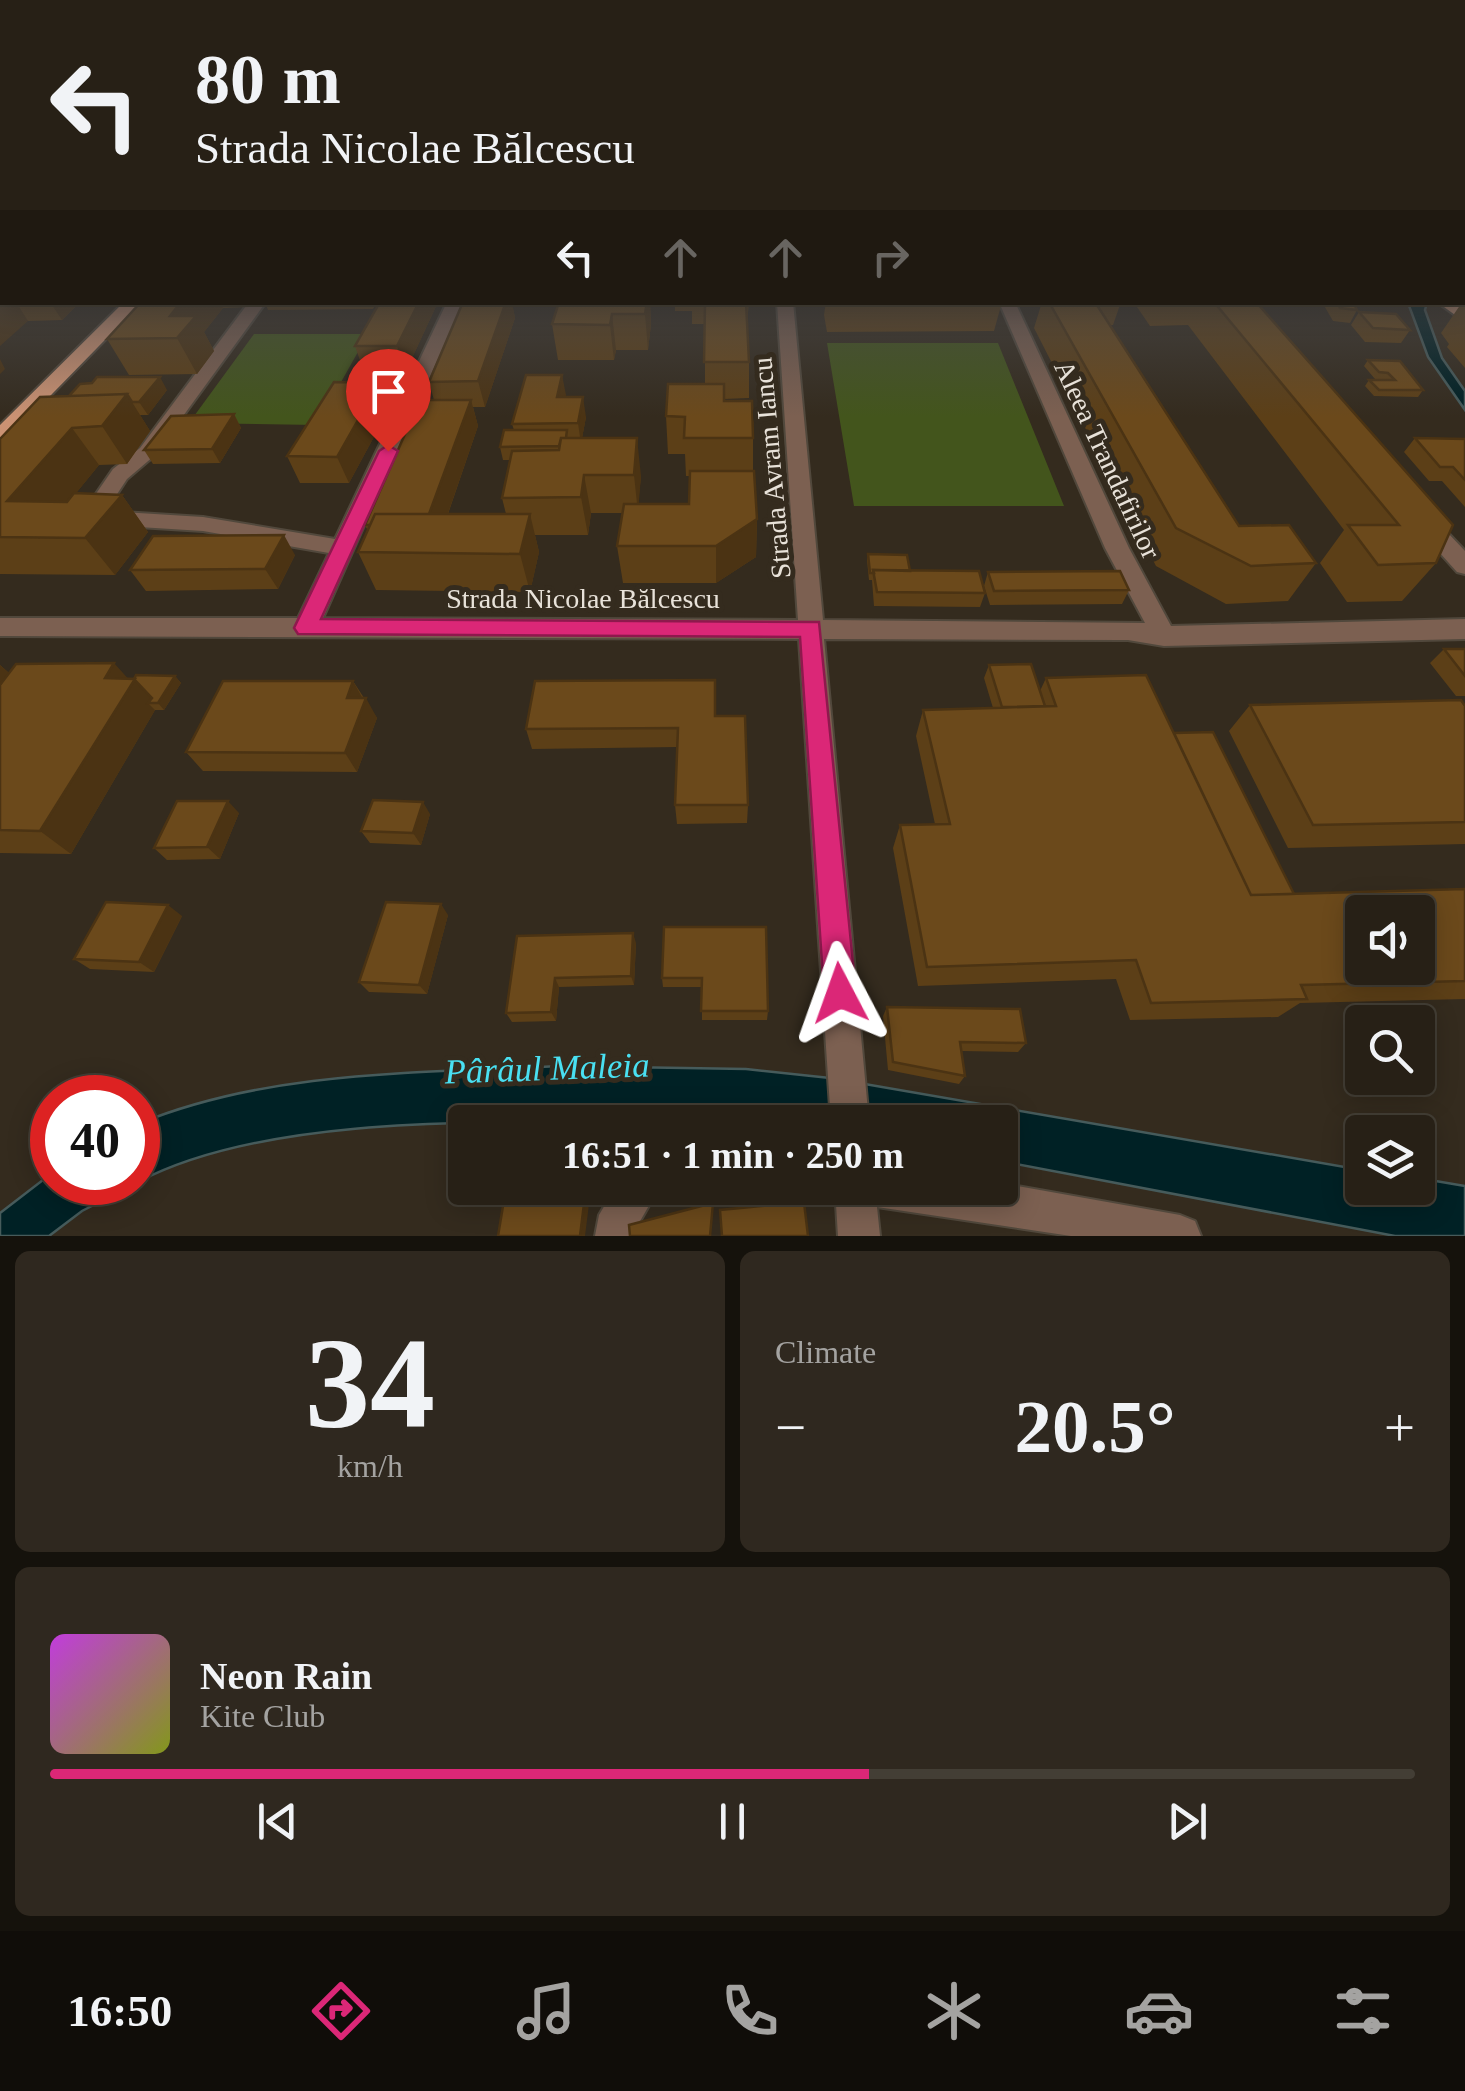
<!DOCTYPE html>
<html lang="en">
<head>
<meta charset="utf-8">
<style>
  :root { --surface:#272016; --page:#2f281f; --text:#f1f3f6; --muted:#a4a3a1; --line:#433e35; --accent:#db2777 }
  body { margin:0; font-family:"Times New Roman",serif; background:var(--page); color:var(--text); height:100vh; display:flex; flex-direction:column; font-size:38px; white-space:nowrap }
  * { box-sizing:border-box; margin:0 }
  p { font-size:32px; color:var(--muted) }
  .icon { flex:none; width:55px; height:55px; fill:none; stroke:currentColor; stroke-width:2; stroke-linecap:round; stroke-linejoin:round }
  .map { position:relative; height:1236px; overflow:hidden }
  .details { display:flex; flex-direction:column; gap:15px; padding:15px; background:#15120c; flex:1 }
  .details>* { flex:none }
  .top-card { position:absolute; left:0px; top:0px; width:1465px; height:305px; box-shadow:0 5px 25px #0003,0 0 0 2px var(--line); background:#272016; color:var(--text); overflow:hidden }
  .buttons { position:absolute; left:1345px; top:895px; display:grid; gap:20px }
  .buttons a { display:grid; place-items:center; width:90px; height:90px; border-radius:10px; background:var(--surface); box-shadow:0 5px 25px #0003,0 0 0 2px var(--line); font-size:50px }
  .speed { position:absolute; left:30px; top:1075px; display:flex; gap:20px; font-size:50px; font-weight:700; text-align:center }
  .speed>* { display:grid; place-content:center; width:130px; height:130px; border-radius:50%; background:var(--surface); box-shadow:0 5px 25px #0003,0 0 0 2px var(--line); line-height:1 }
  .speed .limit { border:15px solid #d22; background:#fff; color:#111 }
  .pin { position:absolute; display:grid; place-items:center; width:85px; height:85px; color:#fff; margin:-102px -42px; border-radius:50% 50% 50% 0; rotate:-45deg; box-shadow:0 0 10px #0007 }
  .pin .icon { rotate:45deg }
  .me { position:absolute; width:110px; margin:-55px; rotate:356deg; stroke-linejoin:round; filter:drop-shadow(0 0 8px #0008) }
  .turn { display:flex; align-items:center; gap:35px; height:210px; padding:0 30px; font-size:45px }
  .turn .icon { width:130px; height:130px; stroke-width:2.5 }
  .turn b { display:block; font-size:70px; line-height:85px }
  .lanes { display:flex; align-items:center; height:95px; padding:0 30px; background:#0003; justify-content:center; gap:50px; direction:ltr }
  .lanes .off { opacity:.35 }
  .big { font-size:75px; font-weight:700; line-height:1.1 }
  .details .card { flex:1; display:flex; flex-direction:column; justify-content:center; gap:15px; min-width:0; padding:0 35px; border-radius:15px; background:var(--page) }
  .details .dial { align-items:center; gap:0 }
  .dial b { font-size:130px; line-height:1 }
  .song { display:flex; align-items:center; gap:30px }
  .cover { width:120px; height:120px; border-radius:15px; background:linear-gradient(135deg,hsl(290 70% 55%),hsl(70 70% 35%)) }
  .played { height:10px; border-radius:5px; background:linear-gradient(90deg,var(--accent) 60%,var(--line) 60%) }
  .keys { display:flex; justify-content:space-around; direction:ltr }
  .heat { display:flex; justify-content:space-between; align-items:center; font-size:55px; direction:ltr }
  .details .tiles { flex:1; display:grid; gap:15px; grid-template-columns:1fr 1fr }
  .card:last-child { grid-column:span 2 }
  .trip { position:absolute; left:448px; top:1105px; width:570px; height:100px; border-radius:10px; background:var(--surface); box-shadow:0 5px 25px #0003,0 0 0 2px var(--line); font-weight:700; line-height:100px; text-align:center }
  .dock { display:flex; height:160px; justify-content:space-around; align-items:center; background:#100d09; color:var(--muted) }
  .dock .icon { width:70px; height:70px }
  .dock .selected { color:var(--accent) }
  .dock b { font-size:45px; color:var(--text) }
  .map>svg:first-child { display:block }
  .green { fill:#43551c }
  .water { fill:#002125; stroke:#465b5b; stroke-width:2.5 }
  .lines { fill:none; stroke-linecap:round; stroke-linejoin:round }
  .minor-casing { stroke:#51483c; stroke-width:4 }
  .major-casing { stroke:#51483c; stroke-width:4 }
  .minor { fill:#7c6051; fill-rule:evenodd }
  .major { fill:#cb9273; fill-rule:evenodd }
  .wall { fill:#5c3f17 }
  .shaded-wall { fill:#4b3313 }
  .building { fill:#6b491b; stroke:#4b3313; stroke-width:2.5; fill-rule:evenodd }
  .route { fill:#db2777; stroke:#8e194d; stroke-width:2.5 }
  .labels { text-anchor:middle; stroke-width:10; stroke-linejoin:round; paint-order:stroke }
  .street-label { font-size:28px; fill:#e8e2d9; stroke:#342b1e }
  .near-water-label { font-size:35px; font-style:italic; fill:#49e0f2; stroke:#342b1e }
</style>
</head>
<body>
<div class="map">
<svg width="1465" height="1236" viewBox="0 0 1465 1236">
  <rect width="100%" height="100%" fill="#342b1e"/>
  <path class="green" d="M254,334h114l-51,91 -128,-2z
    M827,343h171l66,163h-210z"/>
  <path class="water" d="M1408,303h19l-2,7 17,48 23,33v19l-37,-53z
    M560,1066l186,3 84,9 532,92v18h56v-10l47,8v50h-70l-395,-75v-39c-124,0 -248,0 -372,0 -142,0 -363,-7 -490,60v-58c131,-54 282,-51 422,-58z
    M52,1173v9l85,1 -55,28 -33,25h-49v-23z"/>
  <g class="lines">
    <defs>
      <path id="minor" d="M249,302h17l-112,154 -27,23 -21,32 97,6 132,22 112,-237h16l-140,316 475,2 -21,-318h16l30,318 322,3 -40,-75 -106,-246h16l114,246 42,78 294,-7v20l-301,7 -36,-6 -304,-1 45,483h-38l-32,-483 -799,-3v-18h298l31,-65 -126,-22 -112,-7 -11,-7 33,-48 27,-21z
        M1421,511l8,2 36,38v23l-8,-2 -44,-49 -3,-5z
        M1000,1183l180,32 15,6 6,15h-130l-194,-29 3,29h-42l-3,-48h165z
        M615,1188h44l-20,35 -2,13h-42l4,-21z"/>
      <path id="major" d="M124,302h18l-135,138 -7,2v-17z
        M1437,302h19l9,7v13z"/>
    </defs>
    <use href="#minor" class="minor-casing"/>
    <use href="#major" class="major-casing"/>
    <use href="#minor" class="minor"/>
    <use href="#major" class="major"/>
  </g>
  <path class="wall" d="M1465,298v70l-18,-21 2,-3 -8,-11z
    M2,302h78l-18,18 -34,1z
    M141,302h112l-4,5 -26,1 -19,24 10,19 -17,23 -68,1 -22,-36z
    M265,302h112l-4,7 -105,1z
    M380,302h58l-32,69 -42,1 -9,-26z
    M463,302h53l-4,2 3,14 -30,89h-12l5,19 -30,88h58l-4,-16 8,-38h-7l-3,-13 14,-17 -2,-6 50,-49 3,22 21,20 -4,21 59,38 -3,28h51l1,-28h-4l-1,-22h-17l-2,-38 39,-32v-60h-13v-13h-17v-9h74l-2,22 2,38v36l-25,1v2l29,37v33l4,48 -1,38 -40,26h-93l-6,-37 5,-33h-31l-3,22h-53l4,17 -9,40 -154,-2 -18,-38 10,-21 -3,-6 69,-125 -5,-18z
    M650,302l1,22 -3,26h-32l-2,10h-56l-6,-36z
    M826,302h176l-8,29 -167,1 -3,-17z
    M1042,302h79l-8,23h-3l129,201 77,37 -28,38 -62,3 -70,-38 -122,-238z
    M1139,302h117l180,261 -34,38 -55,1 -27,-39 24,-33 -156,-205 -38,1 -13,-19z
    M1322,302h46l-3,5 -10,-1 2,4 -7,13 -17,-2z
    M1359,312l51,18 -9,13 -36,-1 -14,-17z
    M1368,360l55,30 -5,7 -44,-1 -9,-10 4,-6 6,-1 -11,-13z
    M379,383l10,26 -40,74h-49l-13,-27z
    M167,390l-19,25h-8l10,16 -23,33 -28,1 -23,28 46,2 26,37 -33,43 -115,-1v-135z
    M234,414l7,14 -21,35 -67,1 -9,-14z
    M1415,438l50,1v68l-23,-26h-13l-25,-29z
    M868,554l42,17 75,22 -5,14 -106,-1 -2,-26h-3l-2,-20z
    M295,555l-17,34 -132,2 -16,-21z
    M988,572l141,18 -7,14 -132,1 -6,-19z
    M1444,649h21v47h-9l-26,-33z
    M0,665l9,8 119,6 47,-3 6,7 -17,27h-9l-84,144 -71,-1z
    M989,665l51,26 6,-13 128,55 120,161 171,-5v110l-165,4 -22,14 -148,3 -14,-41 -198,7 -25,-138 7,-23 35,-1 -19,-88 7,-26 70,-2 -9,-30z
    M353,681l24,37 -20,54 -154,-1 -17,-19z
    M1250,705l215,1v138l-177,4 -59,-117z
    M716,716l32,89 -1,18 -70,1 -2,-19 2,-58 -145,2 -6,-20z
    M239,813l-19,46 -53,1 -13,-12z
    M430,814l-9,31 -51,-2 -9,-12z
    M448,915l-21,79 -58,-2 -10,-10z
    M182,916l-28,56 -64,-3 -16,-10z
    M664,927l104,84 -1,9h-65v-33h-39l-1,-9z
    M517,936l119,7 -2,42 -75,2 -3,34 -44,1 -6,-9z
    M887,1007l139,36 -8,9 -56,-1 3,25 -6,8 -71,-14 -5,-54z"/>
  <path class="shaded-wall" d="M2,287v15h14l12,19 -28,25v-57z
    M50,302h30l-18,18z
    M181,302h39l3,6 -19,24 10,19 -17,23 -20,-36 -7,-22z
    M419,302h19l-32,69 -9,-25z
    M506,302h6l3,16 -30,89 -7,-26z
    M647,302h3l1,22 -3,26 -3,-36z
    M612,314l4,36 -2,10 -4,-35z
    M0,359l5,10 -5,5z
    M562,375l4,20 -5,22 -4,-20z
    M160,377l7,13 -19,25 -9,-13z
    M379,383l10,26 -40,74 -12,-26z
    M127,394l23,37 -23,33 -25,-38z
    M583,397l3,20 -5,27 -3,-21z
    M471,400l7,26 -43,125 -10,-27z
    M234,414l7,14 -21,35 -8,-14z
    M72,428l27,37 -60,74 -32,-38z
    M637,438l4,38 -3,37 -4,-38z
    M584,475l7,38 -3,22 -7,-38z
    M122,495l26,37 -33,43 -30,-37z
    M530,514l9,38 -9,40 -10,-38z
    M757,519l-1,38 -40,26v-37z
    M284,535l11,20 -17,34 -13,-20z
    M114,663l18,20 3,-4 21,24h-8l7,7 -84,144 -31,-23 65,-153z
    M0,665l12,11 -12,16z
    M175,676l6,7 -17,27 -6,-7z
    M353,681l11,20 2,-3 11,20 -20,54 -12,-19 2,-55z
    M228,801l11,12 -19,46 -13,-12z
    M423,802l7,12 -9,31 -8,-12z
    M441,904l7,11 -21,79 -8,-9z
    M168,905l14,11 -28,56 -15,-10z
    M633,933l3,10 -2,42 -3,-9z
    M555,978l4,9 -3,34 -5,-9z
    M586,1188h5l-6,48h-5z"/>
  <path class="building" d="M2,274v13l-2,2v-13z
    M141,302h40l-11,14h26l-19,22 -70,1z
    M380,302h39l-22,44h-42z
    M463,302h43l-28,79 -49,1z
    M559,302h88l-2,12h-33l-2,11 -58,-1z
    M746,302l3,60h-45l1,-59z
    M1049,302h46l144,224 50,-1 27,38 -65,3 -75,-38z
    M1214,302h42l197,223 -17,38 -58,2 -30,-40h51z
    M1337,302h16l4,8 -17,-2z
    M1359,312l37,2 14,16 -37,-2z
    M1368,360l32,1 23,29h-44l-10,-10h26l-7,-7 -9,-1z
    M526,375h36l-5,22h26l-5,26 -66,1z
    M97,377h63l-21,25h-7l-5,-8 -58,2 11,-12 12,-1z
    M334,382l45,1 -42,74 -50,-1z
    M668,384h56v17h28l1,37h-69l1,-21 -19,-1z
    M127,394l-25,32 -30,2 -65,73 60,1 7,-9 48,2 -37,43 -85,-1v-98l40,-42z
    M420,400h51l-42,114h-54l-5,11h-5z
    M234,414l-22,35 -68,1 27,-34z
    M504,430h63l-1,8h-5l-2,8 -59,1z
    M561,438h76l-3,37h-50l-3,22 -79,1 10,-47 47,-1z
    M1415,438l50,1v41l-12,-13h-13z
    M690,471h64l3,48 -41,27h-99l7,-42h65z
    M375,514h155l-10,40 -162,-2z
    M284,535l-19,34 -135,1 23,-34z
    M868,554l39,1 3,16 -37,-1 1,3h-4z
    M873,570l106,1 6,22 -108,-1z
    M1120,571l9,19 -135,1 -6,-19z
    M1444,649h21v27z
    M114,663l-9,15 30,1 -95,152 -40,-1v-145l16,-21z
    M1031,664l14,42 -43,1 -13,-42z
    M136,675l39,1 -17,27h-10l4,-5 -18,-19z
    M1146,675l105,220 214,-6v92l-164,4 6,14 -156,4 -15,-43 -209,7 -27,-142 50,-1 -27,-114 133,-4 -10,-28zM1362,912h56v56h-56z
    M715,680v36h30l3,89h-73l3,-77 -152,1 9,-48z
    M223,681h130l-6,17h19l-21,55 -159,-1z
    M1461,700l4,6v116l-152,3 -63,-120z
    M1213,732l81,162 -43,1 -77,-162z
    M373,800l50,2 -10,31 -52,-2z
    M177,801h51l-21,46 -53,1z
    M106,902l62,3 -29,57 -65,-3z
    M386,902l55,2 -22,81 -60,-3z
    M664,927h102l2,84h-67l1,-33h-40z
    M633,933l-2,43 -76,2 -4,34 -45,1 11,-77z
    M887,1007l133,2 6,34 -66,-1 5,34 -72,-14z
    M506,1188h80l-6,48h-82z
    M804,1202l4,34h-86l-2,-26z
    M713,1203l-3,33h-80l-1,-11z"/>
  <linearGradient id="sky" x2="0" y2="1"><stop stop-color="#1d1810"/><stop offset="0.58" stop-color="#4a4a4c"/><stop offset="1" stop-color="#4a4a4c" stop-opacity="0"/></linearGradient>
  <rect width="1465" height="417" fill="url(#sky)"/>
  <path class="route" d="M388,445l10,6 -77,168 498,3 37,371 -5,11 -11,5 -12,-5 -4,-11 -24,-356 -502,-3 -4,-6 85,-177z"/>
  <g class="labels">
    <g class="street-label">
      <text transform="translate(1108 459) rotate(65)" y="10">Aleea Trandafirilor</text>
      <text transform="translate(771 468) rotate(-95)" y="10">Strada Avram Iancu</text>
      <text x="583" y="608">Strada Nicolae Bălcescu</text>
    </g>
    <g class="near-water-label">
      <text transform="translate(547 1068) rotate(-2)" y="12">Pârâul Maleia</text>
    </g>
  </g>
</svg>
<div class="buttons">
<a><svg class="icon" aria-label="sound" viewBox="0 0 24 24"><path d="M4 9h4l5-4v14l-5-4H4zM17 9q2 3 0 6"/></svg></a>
<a><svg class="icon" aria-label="search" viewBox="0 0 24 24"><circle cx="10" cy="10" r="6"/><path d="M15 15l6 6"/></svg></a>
<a><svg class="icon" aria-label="layers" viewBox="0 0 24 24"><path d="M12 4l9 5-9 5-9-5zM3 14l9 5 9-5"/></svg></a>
</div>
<div class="speed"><div class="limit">40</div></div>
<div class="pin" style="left:388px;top:451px;background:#d93025"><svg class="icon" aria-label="arrive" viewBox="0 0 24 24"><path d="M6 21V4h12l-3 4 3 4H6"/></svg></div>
<svg class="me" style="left:840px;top:993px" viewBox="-20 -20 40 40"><path d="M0-17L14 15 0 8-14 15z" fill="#db2777" stroke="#fff" stroke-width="4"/></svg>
<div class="trip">16:51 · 1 min · 250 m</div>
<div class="top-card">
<div class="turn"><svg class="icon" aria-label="left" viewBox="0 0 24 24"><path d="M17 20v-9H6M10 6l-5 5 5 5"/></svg><div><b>80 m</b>Strada Nicolae Bălcescu</div></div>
<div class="lanes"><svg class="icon" aria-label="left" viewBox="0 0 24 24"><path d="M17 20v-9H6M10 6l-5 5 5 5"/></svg><svg class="icon off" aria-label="ahead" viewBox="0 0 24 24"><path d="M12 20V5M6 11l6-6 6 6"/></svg><svg class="icon off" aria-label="ahead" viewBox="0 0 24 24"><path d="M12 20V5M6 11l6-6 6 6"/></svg><svg class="icon off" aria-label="right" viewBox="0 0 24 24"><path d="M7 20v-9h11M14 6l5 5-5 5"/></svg></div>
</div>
</div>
<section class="details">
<div class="tiles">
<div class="card dial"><b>34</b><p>km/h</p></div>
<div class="card"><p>Climate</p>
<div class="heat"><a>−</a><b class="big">20.5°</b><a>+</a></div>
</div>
<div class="card">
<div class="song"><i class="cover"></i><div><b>Neon Rain</b><p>Kite Club</p></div></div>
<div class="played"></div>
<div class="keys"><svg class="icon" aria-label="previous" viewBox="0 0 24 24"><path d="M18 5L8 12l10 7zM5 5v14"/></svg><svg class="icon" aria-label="pause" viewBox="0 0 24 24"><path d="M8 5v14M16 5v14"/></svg><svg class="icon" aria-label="next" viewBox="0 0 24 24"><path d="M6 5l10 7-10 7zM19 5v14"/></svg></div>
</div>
</div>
</section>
<nav class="dock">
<b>16:50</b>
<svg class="icon selected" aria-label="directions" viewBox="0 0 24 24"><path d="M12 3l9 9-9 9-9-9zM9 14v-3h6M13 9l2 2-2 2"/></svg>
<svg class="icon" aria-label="music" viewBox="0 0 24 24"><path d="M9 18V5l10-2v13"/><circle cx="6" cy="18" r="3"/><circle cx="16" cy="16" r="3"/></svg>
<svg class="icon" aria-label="phone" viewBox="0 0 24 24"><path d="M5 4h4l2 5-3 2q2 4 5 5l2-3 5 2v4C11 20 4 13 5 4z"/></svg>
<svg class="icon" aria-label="climate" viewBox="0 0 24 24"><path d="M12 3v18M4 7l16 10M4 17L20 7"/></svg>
<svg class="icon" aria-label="car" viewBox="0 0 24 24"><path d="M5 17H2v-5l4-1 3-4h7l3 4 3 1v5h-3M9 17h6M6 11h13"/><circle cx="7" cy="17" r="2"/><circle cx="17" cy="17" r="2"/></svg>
<svg class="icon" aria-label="filters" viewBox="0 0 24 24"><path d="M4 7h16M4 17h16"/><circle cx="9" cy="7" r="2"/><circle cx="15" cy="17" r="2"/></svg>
</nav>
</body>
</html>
